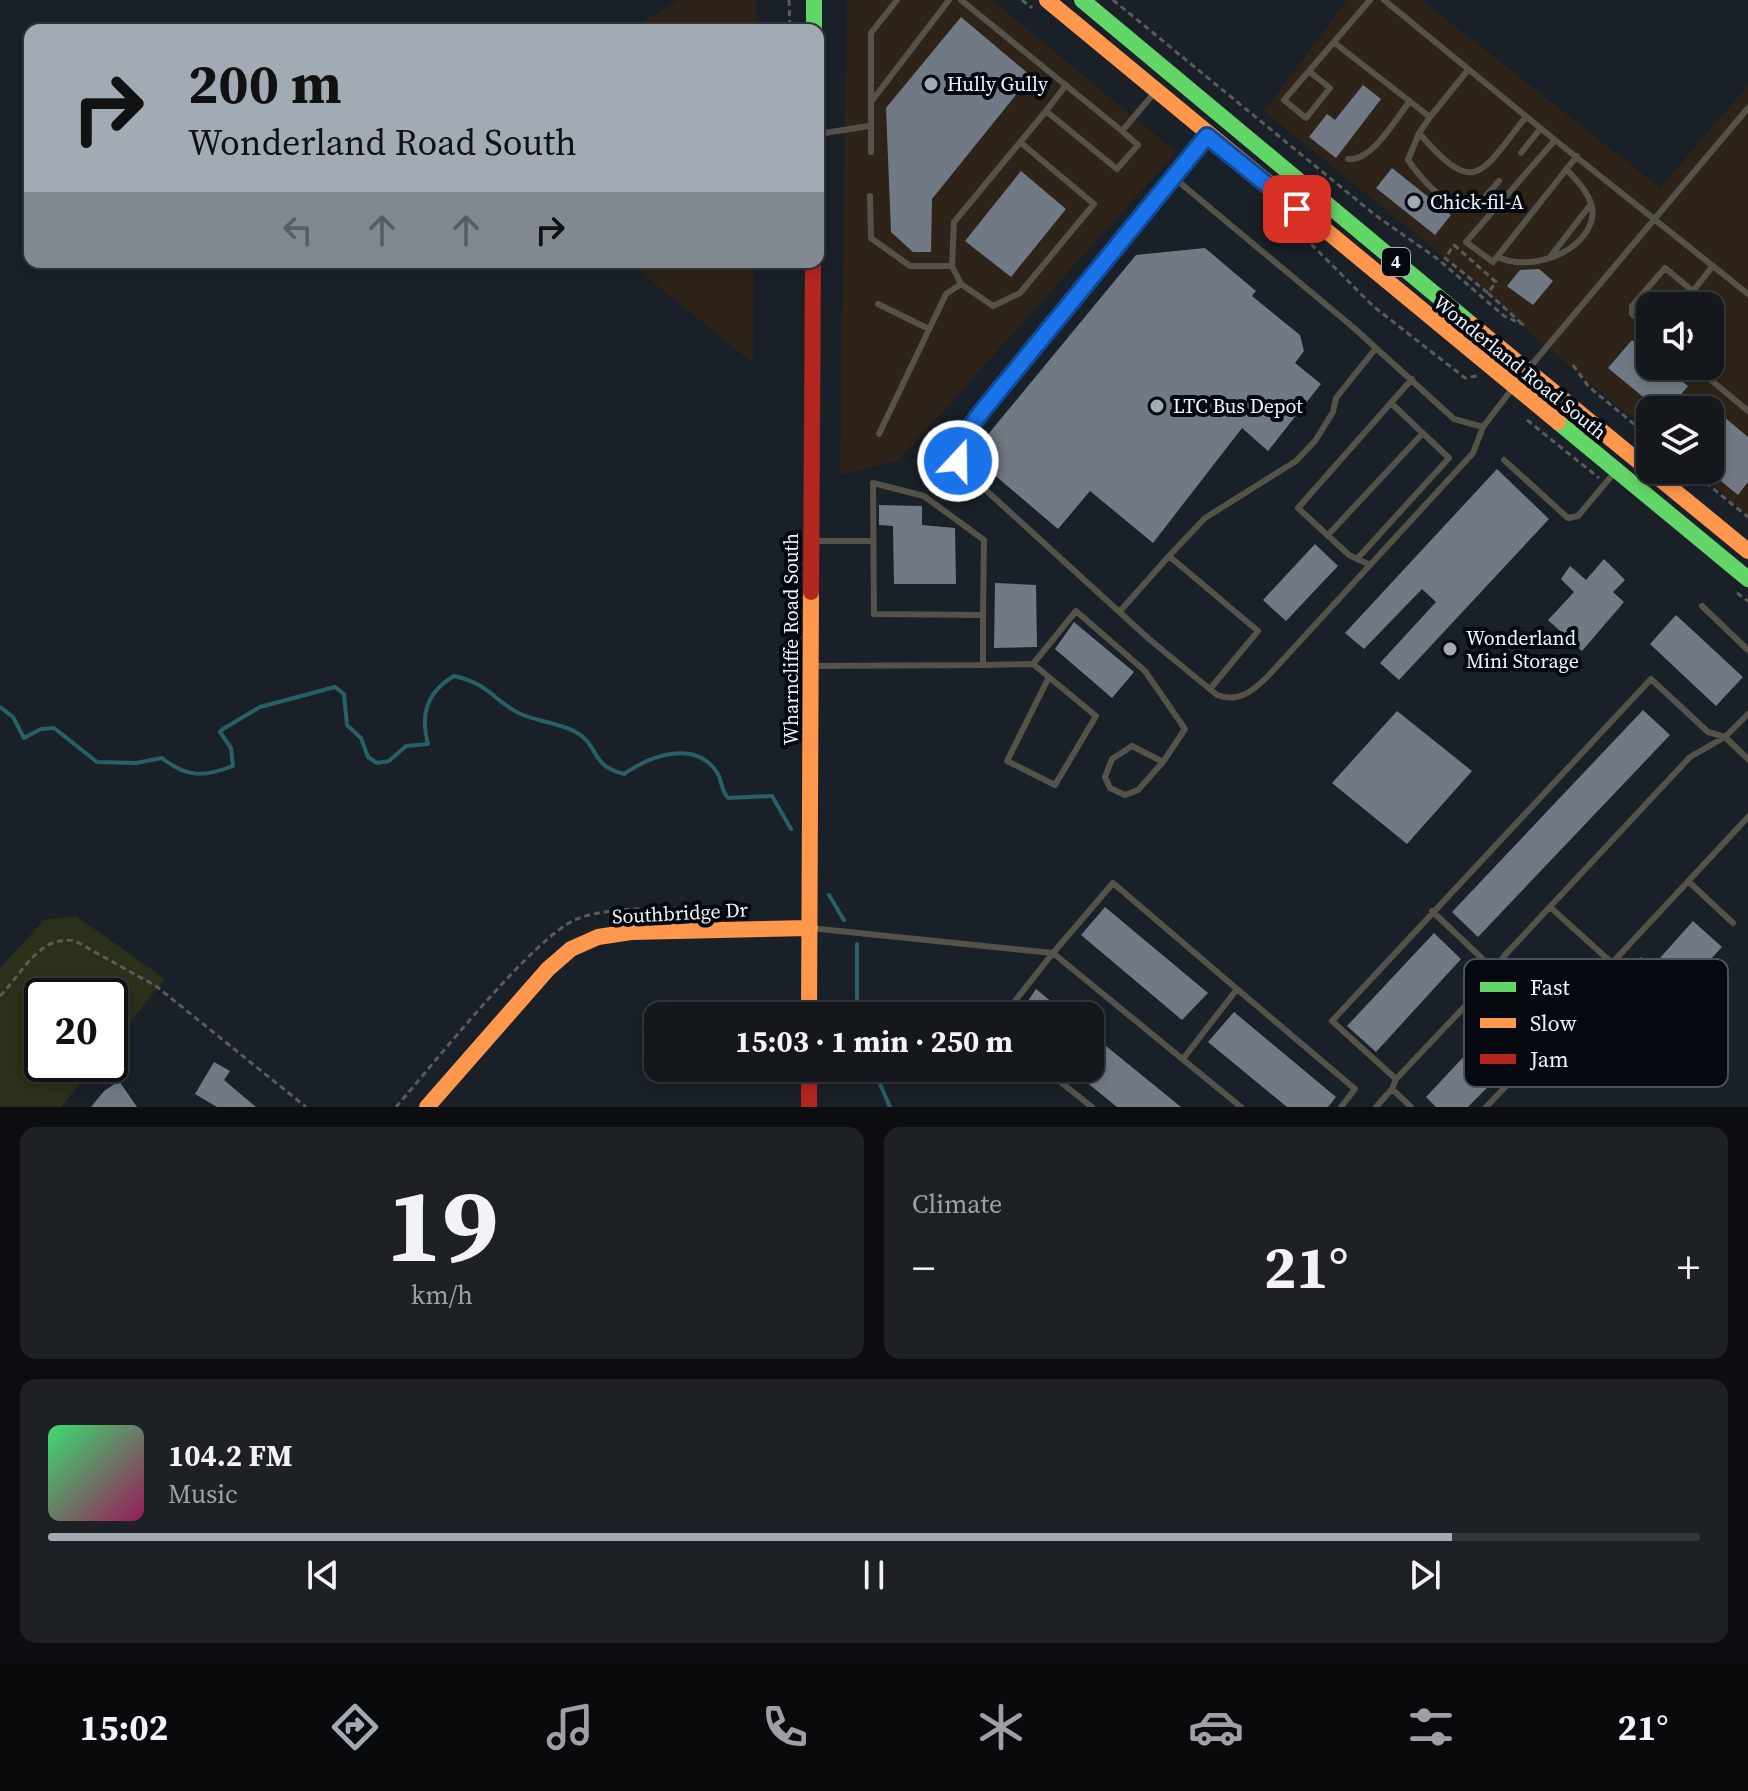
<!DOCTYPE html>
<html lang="en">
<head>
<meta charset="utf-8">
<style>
  :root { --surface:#14181d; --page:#1d2126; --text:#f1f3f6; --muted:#9da0a4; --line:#33373b; --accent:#a2aab3 }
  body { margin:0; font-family:"Source Serif 4",serif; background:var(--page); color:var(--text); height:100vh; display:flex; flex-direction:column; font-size:30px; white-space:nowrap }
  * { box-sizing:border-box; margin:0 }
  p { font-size:26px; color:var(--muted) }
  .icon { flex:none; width:44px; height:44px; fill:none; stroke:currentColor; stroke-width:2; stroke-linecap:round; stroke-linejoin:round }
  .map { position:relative; height:1107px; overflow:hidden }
  .panel { display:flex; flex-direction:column; gap:20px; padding:20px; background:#0b0d10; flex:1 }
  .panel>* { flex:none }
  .guide { position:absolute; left:24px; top:24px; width:800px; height:244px; border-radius:16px; box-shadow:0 4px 12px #0003,0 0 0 2px var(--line); background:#a2aab3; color:#111; overflow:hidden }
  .fabs { position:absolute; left:1636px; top:292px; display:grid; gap:16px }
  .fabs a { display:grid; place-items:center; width:88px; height:88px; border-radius:16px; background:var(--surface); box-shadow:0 4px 12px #0003,0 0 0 2px var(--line); font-size:40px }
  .speed { position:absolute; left:24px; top:978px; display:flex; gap:16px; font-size:40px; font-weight:700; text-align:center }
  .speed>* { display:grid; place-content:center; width:104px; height:104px; border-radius:50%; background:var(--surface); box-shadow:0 4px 12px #0003,0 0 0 2px var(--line); line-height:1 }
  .speed .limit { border:4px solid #111; border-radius:12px; background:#fff; color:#111 }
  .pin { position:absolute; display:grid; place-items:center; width:68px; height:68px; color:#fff; margin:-34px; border-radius:16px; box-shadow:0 4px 12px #0006 }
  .me { position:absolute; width:88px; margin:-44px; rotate:21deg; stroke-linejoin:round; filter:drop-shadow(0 0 6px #0008) }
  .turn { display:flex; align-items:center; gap:28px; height:168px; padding:0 32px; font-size:36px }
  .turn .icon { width:104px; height:104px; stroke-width:2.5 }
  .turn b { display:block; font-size:56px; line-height:68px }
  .lanes { display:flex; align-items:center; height:76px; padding:0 32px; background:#0003; justify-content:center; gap:40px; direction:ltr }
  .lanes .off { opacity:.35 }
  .big { font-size:60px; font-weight:700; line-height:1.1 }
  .panel .widget { flex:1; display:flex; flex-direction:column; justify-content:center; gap:12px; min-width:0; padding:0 28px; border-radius:16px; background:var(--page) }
  .panel .dial { align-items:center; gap:0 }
  .dial b { font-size:104px; line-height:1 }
  .song { display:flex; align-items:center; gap:24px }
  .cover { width:96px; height:96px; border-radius:12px; background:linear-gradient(135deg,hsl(140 70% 55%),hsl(330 70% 35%)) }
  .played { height:8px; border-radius:4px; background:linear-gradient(90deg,var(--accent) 85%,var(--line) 85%) }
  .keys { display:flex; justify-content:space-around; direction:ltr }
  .heat { display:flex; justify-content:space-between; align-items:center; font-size:44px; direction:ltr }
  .panel .tiles { flex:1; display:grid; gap:20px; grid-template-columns:1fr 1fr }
  .widget:last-child { grid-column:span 2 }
  .trip { position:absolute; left:644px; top:1002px; width:460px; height:80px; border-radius:16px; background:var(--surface); box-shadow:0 4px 12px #0003,0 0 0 2px var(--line); font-weight:700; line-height:80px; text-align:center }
  .tab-bar { display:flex; height:128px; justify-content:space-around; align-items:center; background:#080a0c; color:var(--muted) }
  .tab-bar .icon { width:56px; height:56px }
  .tab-bar .active { color:var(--accent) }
  .tab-bar b { font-size:36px; color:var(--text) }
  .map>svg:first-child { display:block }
  .commercial { fill:#2d2318; fill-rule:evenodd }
  .green { fill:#2a3019 }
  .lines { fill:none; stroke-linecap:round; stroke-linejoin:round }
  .stream { stroke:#276068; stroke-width:4 }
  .building { fill:#717a84 }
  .path { stroke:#5c5b57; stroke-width:3; stroke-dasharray:6 4; stroke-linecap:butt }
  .lane { stroke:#55524a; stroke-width:6 }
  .fast { stroke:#63d668; stroke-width:16 }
  .slow { stroke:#ff974d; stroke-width:16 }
  .jam { stroke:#b3261e; stroke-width:16 }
  .route-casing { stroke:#114b97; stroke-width:20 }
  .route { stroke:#1a73e8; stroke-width:14 }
  .poi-dot { fill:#a2aab3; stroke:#05090f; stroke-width:3 }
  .labels { text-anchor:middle; stroke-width:8; stroke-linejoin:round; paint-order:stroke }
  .shield { fill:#05090f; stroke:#a7aeb6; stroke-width:2 }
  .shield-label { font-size:18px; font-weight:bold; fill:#ecf4fe }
  .poi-label { font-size:20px; fill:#ecf4fe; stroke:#05090f; text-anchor:start }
  .street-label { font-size:20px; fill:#ecf4fe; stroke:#05090f }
  .key { fill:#05090f; stroke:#4a5057; stroke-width:2 }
  .key-label { font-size:22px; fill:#ecf4fe }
</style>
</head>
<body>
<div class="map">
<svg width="1748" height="1107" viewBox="0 0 1748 1107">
  <rect width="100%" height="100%" fill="#1a2027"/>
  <path class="commercial" d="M680,0h76v30h-128z
    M847,0h145l184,152 -277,308 -59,15z
    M1347,0h75l238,188 88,-103v430l-54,-45h16v-60h-60v23l-119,-99 -43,-41 -224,-182zM1650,306h60v60h-60z
    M628,262h126l-1,101z"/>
  <path class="green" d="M76,916l89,63 -55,68v-51h-68v68h54l-35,43h-61v-139l44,-48z"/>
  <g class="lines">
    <path class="stream" d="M0,707l13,10 11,21 17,-9 13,-1 43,34 39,1 26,-5c25,20 42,19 71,8l-2,-18 -11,-16 3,-3 37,-22 75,-20 9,7 3,31 14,13 7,19 9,6 12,-2 17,-15 22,-2c-8,-30 -1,-52 26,-68 37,8 42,28 69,39 18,7 36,8 53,17 24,14 14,34 48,42 26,-18 72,-36 94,0 4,8 3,16 10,24l44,-2 19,33
      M829,895l15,25
      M857,944v72
      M873,1068l17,39"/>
  </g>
  <path class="building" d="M961,17l70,59 -99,123 -1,53h-18l-22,-20 -5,-124z
    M1363,85l18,14 -45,59 -27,-21 18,-23 8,6z
    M1392,168l59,47 -16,20 -59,-47z
    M1021,171l45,38 -55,68 -46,-36z
    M1205,248l51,43 -4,5 48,39 4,16 -9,12 26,21 -53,67 -26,-23 -89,115 -63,-52 -32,38 -87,-74 165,-200z
    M1539,269l14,12 -20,24 -26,-19 13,-16z
    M1632,340l18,15v11h13l25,20 -20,24h-9l-51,-42z
    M1710,405l38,32v45l-10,13 -28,-23z
    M1497,469l52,50 -150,161 -19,-17 56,-61 -14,-13 -58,60 -19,-16z
    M879,505l43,1v19l33,3 1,56h-62l-1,-58 -14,-1z
    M1315,544l23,22 -52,55 -23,-21z
    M1604,559l21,21 -12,12 11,10 -42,49 -34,-31 26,-28 -13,-13 9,-13 16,14z
    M995,583l41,2 1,62 -43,1z
    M1676,615l67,62 -27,29 -66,-62z
    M1074,622l60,50 -22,26 -57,-49z
    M1643,710l27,25 -192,202 -26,-25z
    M1397,711l75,60 -65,73 -75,-61z
    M1105,907l103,86 -26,27 -101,-85z
    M1693,921l29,26 -40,43 -19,-17 -10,10 -20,-18 8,-8 11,10z
    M1434,933l27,26 -85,93 -29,-26z
    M1036,989l33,27h-51z
    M1515,1002l28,29 -75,76h-32l-10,-10z
    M1234,1012l102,85 -8,10h-41l-79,-65z
    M1090,1033l91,74h-64l-48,-39h21z
    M214,1062l16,9 -6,9 32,27h-39l-22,-13z
    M119,1081l18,26h-46l13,-16z"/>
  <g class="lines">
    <path class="path" d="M789,0l1,30
      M1022,0l10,8
      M1113,0l262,215 64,45 65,56 20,9
      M1290,223l83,83 92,72 12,-2
      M1454,245l42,37 -8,11 -43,-35z
      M1488,293l33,30
      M1573,365l16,22 61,50
      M1527,420l72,58
      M1690,470l58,47
      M1737,593l11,8
      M0,996c22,-22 39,-62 75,-55l81,45 150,121
      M396,1107c36,-41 138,-171 181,-188 42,-17 128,-9 175,-9"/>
    <path class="lane" d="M961,0l161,131 33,-39
      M1384,0l171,140
      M1336,44l94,73 -11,16c57,66 61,41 107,-16
      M1310,72l20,16 -24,30 -22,-18 86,-100
      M871,102l78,-102
      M1046,111l20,-26
      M1430,117l38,-47
      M1419,133l-11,27c13,19 39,49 65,50l26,-29
      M818,134l51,-8
      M871,152v-119l26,-33
      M1521,153l19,-24
      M1577,156l-84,106 -27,-20 89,-102 193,154
      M1348,159c24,3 48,-41 62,-58
      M1173,177l181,151 100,91 29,8 -10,26 -205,223c-15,15 -29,27 -51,19l-68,-56 -183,-167 -10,-19c7,-31 41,-61 60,-84 63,-78 131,-153 190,-233
      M870,196l1,42 39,28h42l2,-44 92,-111 71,58 21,-24 -16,-14
      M1498,257c30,15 87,-3 94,-39 4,-18 -14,-37 -26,-49
      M1550,257l41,-53
      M952,266l9,18 32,22 27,-13 74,-89 -74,-62
      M878,304l51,25
      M1650,329l-18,-15v-8l33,-38 28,23 19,-24
      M1694,366l54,45
      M1529,368l219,-260
      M1483,427l29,-38
      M879,434l67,-140 15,-10
      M1504,460l64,58 10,-2 36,-43
      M1328,535l95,-102
      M815,541h56
      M1169,556l36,-38 91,-57 19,-20 18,-29 3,-14 40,-50
      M1357,559l92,-101 -58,-55
      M1370,565l-21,-10 -51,-47 114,-129
      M1702,606l46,44
      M1121,610l48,-54 89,75 -48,58
      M1033,664l43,-53 69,60 40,58 -22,33 -31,-16 -20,13 -7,18 5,11 15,7 13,-5 25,-28
      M983,665l50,-1 63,52 -41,69 -48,-24 42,-84
      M811,666l172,-1v-50l-109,-1 -1,-131 51,13 60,44 -1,75
      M1688,881l45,42
      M1550,907l62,56 136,-146
      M1432,911l171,162 59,-65 -50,-45
      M810,928l243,25 -50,63
      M1237,989l-124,-106 -60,70 188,154
      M1183,1059l54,-70 118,100 -14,18
      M1043,1068l49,39
      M1396,1079l-64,-58 319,-342 57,53 17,5 23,22
      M1392,1089l19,18
      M1376,1107l16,-18 4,-10 90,-95 19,-29 185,-198 35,-20 23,-23
      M1486,1107l72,-75"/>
    <path class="fast" d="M814,0v30
      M1082,0l390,325
      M1558,422l190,157"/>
    <path class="slow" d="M1047,0l511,422
      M1472,325l276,226
      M809,1016l2,-424
      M427,1107l121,-138 23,-20 27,-12 33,-5 179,-4"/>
    <path class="jam" d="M811,592l2,-330
      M809,1068v39"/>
  </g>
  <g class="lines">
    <defs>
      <path id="route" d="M958,461v-18l25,-33 224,-274 90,73"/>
    </defs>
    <use href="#route" class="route-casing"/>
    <use href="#route" class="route"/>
  </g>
  <g class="poi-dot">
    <circle cx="931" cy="84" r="8"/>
    <circle cx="1414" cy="202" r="8"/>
    <circle cx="1157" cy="406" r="8"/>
    <circle cx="1450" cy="649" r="8"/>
  </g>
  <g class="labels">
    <rect class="shield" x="1382" y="248" width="28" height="28" rx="6"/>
    <g class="shield-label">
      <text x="1396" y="268">4</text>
    </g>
    <g class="poi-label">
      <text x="947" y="91">Hully Gully</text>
      <text x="1430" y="209">Chick-fil-A</text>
      <text x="1173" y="413">LTC Bus Depot</text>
      <text x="1466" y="645">Wonderland<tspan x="1466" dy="23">Mini Storage</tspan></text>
    </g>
    <g class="street-label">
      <text transform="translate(1520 367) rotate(39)" y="7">Wonderland Road South</text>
      <text transform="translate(791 639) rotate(-90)" y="7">Wharncliffe Road South</text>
      <text transform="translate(680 913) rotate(-3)" y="7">Southbridge Dr</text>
    </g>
  </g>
  <rect x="1464" y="959" width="264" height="128" rx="12" class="key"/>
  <rect x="1480" y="982" width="36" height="10" fill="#63d668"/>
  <rect x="1480" y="1018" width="36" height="10" fill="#ff974d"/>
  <rect x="1480" y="1054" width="36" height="10" fill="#b3261e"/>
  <g class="key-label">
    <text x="1530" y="995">Fast</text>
    <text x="1530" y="1031">Slow</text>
    <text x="1530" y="1067">Jam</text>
  </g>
</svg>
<div class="fabs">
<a><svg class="icon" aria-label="sound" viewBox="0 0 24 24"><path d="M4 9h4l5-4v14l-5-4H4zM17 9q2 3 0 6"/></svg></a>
<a><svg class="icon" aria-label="layers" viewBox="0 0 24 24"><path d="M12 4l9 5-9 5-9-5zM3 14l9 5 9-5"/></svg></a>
</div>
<div class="speed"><div class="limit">20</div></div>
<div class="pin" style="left:1297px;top:209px;background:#d93025"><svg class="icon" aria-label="arrive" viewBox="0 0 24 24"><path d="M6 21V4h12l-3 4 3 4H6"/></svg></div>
<svg class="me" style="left:958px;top:461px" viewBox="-20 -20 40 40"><circle r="17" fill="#1a73e8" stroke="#fff" stroke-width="3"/><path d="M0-11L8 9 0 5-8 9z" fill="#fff"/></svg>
<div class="trip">15:03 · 1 min · 250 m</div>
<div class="guide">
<div class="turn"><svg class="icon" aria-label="right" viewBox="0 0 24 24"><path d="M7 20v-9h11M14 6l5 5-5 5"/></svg><div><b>200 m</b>Wonderland Road South</div></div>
<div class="lanes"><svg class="icon off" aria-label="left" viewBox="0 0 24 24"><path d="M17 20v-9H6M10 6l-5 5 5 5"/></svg><svg class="icon off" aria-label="ahead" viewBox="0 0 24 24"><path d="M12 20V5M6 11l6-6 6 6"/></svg><svg class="icon off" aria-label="ahead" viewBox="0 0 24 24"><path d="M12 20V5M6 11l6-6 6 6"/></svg><svg class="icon" aria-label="right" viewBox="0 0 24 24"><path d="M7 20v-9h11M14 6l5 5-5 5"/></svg></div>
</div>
</div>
<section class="panel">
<div class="tiles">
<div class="widget dial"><b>19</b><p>km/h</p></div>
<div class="widget"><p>Climate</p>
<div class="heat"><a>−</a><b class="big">21°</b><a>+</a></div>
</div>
<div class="widget">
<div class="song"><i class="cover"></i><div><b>104.2 FM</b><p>Music</p></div></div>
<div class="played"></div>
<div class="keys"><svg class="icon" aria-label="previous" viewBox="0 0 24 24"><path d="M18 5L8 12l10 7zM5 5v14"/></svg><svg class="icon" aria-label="pause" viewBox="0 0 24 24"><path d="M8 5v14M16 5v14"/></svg><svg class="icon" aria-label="next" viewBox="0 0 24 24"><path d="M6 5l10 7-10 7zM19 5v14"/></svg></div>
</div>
</div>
</section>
<nav class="tab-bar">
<b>15:02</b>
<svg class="icon active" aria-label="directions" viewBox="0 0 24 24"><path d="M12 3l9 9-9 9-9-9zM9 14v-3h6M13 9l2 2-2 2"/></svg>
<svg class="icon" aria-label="music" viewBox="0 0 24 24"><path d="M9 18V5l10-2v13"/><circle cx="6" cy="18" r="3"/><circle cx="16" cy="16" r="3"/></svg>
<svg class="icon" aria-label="phone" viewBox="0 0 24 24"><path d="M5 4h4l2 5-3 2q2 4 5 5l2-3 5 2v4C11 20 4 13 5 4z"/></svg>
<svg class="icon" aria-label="climate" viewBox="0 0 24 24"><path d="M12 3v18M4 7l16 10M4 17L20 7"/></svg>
<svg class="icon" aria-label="car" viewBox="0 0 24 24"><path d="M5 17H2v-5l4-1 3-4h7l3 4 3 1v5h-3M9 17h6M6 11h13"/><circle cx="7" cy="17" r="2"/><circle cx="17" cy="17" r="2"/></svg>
<svg class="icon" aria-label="filters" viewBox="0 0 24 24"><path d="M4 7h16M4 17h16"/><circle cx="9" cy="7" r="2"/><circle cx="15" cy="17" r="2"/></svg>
<b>21°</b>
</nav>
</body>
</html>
